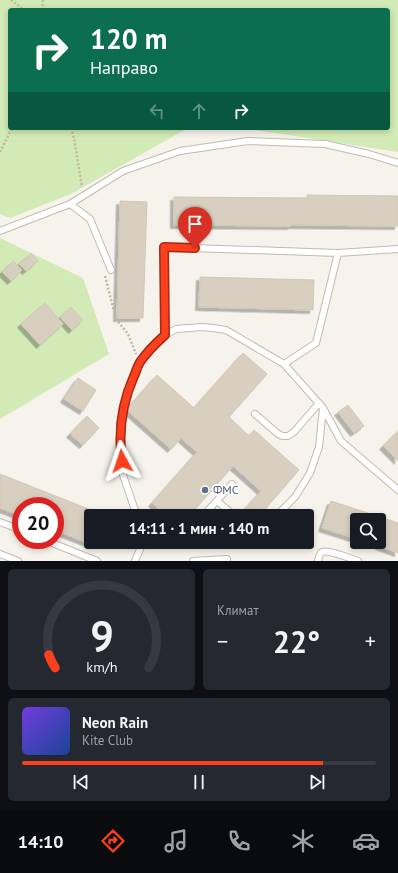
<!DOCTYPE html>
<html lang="ru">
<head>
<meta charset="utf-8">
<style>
  :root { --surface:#171b24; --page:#242831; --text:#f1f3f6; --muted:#9ea1a6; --line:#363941; --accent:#fc3f1d }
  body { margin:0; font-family:"PT Sans",sans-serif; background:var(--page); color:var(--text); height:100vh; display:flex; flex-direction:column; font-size:15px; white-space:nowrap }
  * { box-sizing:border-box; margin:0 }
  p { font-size:13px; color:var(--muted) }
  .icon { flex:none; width:22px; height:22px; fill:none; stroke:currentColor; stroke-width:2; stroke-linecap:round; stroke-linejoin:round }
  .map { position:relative; height:561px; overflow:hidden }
  .panel { display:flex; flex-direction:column; gap:8px; padding:8px; background:#0d0f14; flex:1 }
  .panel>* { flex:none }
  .guide { position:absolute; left:8px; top:8px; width:382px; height:122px; border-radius:4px; box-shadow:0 2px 6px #0003; background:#0b6e4f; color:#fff; overflow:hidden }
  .fabs { position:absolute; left:350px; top:513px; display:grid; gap:8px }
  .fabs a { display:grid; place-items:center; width:36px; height:36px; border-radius:4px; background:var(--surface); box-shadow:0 2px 6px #0003; font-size:20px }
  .speed { position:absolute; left:12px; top:497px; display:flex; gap:8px; font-size:20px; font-weight:700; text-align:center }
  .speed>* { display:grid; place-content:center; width:52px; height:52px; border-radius:50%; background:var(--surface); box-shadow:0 2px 6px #0003; line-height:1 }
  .speed .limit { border:6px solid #d22; background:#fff; color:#111 }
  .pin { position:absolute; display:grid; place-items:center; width:34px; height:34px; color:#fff; margin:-41px -17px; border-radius:50% 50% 50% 0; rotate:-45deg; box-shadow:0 0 4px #0007 }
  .pin .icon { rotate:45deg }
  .me { position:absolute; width:44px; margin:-22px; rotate:355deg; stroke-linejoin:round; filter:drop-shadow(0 0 3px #0008) }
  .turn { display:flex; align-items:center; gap:14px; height:84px; padding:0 16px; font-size:18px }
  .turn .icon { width:52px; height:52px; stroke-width:2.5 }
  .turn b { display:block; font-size:28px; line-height:34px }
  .lanes { display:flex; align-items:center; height:38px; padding:0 16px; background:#0003; justify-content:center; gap:20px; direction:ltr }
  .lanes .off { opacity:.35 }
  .big { font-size:30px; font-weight:800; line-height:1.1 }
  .panel .tile { flex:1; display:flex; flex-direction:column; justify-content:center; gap:6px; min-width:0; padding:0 14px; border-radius:6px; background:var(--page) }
  .panel .dial { align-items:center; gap:0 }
  .dial svg { height:104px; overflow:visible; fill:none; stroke:var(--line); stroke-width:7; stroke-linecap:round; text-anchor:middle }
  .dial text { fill:var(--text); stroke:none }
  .song { display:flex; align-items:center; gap:12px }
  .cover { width:48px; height:48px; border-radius:6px; background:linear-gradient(135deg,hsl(260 70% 55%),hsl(220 70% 35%)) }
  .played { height:4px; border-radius:2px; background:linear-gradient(90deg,var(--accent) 85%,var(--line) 85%) }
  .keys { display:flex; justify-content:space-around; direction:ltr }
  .heat { display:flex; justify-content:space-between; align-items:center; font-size:22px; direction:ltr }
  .panel .tiles { flex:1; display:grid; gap:8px; grid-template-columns:1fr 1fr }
  .tile:last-child { grid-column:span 2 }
  .trip { position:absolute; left:84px; top:509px; width:230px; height:40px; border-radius:4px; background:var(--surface); box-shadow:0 2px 6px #0003; font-weight:800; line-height:40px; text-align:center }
  .dock { display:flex; height:64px; justify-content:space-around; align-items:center; background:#090b0e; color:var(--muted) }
  .dock .icon { width:28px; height:28px }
  .dock .current { color:var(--accent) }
  .dock b { font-size:18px; color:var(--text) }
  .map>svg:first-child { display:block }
  .green { fill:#d2eab5 }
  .building { fill:#d8cfc1; stroke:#d3c7b4; filter:url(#shadow) }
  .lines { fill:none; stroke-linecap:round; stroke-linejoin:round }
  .lane-casing { stroke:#c2bbae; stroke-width:8 }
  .path { stroke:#c4b79f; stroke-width:2.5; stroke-dasharray:2 2; stroke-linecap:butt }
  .lane { stroke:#fff; stroke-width:6 }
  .route-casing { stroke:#a42913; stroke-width:10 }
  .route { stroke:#fc3f1d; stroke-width:7 }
  .service-dot { fill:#5c6f8a; stroke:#fff; stroke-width:1.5 }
  .labels { text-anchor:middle; stroke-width:4; stroke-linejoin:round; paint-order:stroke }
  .service-label { font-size:12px; fill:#4e5e75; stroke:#fff; text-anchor:start }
</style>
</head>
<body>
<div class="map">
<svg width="398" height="561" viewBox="0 0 398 561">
  <defs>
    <filter id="shadow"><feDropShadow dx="-3.5" dy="3.5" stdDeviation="0" flood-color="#0004"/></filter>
  </defs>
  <rect width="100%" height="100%" fill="#f6f3ec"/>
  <path class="green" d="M0,0h398v152l-155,-24h145v-118h-378v118h178l-117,66 -61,24 -10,-4z
    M0,238l83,40 26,76 -109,65z"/>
  <path class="building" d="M307,195l91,1v30l-107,-1v1l-117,-1v-28l133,1z
    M120,201l27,1 -4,116h-26z
    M31,253l7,8 -12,10 -7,-7z
    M13,261l9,9 -11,11 -9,-9z
    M200,277l114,3 -1,30 -114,-3z
    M45,303l18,21 -23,21 -19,-21z
    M71,307l12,13 -11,10 -12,-13z
    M243,353l24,21 -38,43 20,19 5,-6 45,40 -40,46h-11l-5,-5 18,-20 -28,-25 -44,50h-23l-14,-13 45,-51 -16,-14 -10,11 -44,-39v-1l30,-34 37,33z
    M78,378l18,12 -13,21 -19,-12z
    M348,405l16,21 -10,7 -16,-21z
    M87,416l12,12 -16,17 -13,-11z
    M398,431v30l-15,-15z
    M0,474l91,36v34l-36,-14v-24h-34v10l-21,-8z
    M331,501l67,22v30l-19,-7v-26h-22v19l-35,-11z"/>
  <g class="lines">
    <defs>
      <path id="lane" d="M70,204l53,-33 57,-20 68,-10 77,3 44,10 29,9
        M0,231l70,-27 20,15 21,51
        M398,249l-60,4 -22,90 -32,21 39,44 18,33 57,49
        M165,335l-1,-88 174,6
        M255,414l22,19 5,3h6l6,-4 25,-29
        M217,501l13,11
        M137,516l-14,-41 -3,-28v-22l3,-19 6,-18 10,-24 14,-18 12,-11 11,-6 26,-2 11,1 13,2 58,34
        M203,516l29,-32
        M276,516l19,-19 15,-24 9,-26 4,-39
        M0,522l21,8
        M45,540l52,21
        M0,554l18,7
        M135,561l8,-19
        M193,561l34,-2
        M318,561c1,-3 1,-7 4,-9 7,-3 29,7 36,9"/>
    </defs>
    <use href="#lane" class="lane-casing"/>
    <path class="path" d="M11,0l13,10
      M42,10l1,-10
      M71,128l3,10 8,49
      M0,152l12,-24
      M105,276l11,43 12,15 8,20"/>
    <use href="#lane" class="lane"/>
  </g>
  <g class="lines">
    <defs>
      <path id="route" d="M122,461c-4,-29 0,-58 12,-85 2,-4 3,-9 6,-14 7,-10 16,-19 25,-27l-1,-88 31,1"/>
    </defs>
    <use href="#route" class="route-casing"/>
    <use href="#route" class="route"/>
  </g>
  <circle class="service-dot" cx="205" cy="490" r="4"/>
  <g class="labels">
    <g class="service-label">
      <text x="213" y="494">ФМС</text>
    </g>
  </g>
</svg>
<div class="fabs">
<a><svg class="icon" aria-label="search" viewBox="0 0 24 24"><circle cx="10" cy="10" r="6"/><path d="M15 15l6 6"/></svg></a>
</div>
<div class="speed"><div class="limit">20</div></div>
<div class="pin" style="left:195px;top:248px;background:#d93025"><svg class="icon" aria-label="arrive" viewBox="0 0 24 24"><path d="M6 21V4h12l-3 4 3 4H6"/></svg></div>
<svg class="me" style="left:122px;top:461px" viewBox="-20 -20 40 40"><path d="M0-17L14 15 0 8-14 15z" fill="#fc3f1d" stroke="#fff" stroke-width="4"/></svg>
<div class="trip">14:11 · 1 мин · 140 m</div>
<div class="guide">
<div class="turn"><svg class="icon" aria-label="right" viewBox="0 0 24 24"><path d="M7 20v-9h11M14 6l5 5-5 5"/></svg><div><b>120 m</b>Направо</div></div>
<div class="lanes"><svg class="icon off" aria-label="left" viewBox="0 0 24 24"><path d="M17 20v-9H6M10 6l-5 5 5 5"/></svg><svg class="icon off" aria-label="ahead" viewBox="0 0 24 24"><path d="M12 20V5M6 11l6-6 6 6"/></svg><svg class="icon" aria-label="right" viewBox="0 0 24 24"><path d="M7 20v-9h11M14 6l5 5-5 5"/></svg></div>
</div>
</div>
<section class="panel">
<div class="tiles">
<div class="tile dial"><svg viewBox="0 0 100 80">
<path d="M14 69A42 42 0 1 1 86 69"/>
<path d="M14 69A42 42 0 0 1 9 59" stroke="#fc3f1d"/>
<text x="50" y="56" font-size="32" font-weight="700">9</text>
<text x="50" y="72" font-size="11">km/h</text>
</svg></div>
<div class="tile"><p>Климат</p>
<div class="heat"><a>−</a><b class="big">22°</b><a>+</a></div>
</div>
<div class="tile">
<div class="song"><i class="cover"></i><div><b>Neon Rain</b><p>Kite Club</p></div></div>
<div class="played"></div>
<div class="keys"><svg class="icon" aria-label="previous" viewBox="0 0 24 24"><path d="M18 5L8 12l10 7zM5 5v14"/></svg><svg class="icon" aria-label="pause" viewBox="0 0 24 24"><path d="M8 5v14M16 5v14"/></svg><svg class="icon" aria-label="next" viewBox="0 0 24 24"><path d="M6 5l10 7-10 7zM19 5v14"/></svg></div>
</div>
</div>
</section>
<nav class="dock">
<b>14:10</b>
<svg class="icon current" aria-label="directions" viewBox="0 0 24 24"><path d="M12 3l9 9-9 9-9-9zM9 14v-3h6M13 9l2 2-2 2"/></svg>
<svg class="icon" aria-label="music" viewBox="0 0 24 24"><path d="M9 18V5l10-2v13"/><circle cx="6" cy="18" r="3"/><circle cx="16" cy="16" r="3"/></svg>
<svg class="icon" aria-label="phone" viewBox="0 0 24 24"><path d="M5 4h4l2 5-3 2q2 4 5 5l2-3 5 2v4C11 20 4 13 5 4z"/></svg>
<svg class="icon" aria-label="climate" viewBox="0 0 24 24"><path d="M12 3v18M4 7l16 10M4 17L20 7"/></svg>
<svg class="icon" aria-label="car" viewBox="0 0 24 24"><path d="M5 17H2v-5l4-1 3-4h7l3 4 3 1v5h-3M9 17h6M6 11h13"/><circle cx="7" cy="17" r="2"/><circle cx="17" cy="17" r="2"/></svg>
</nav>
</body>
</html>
